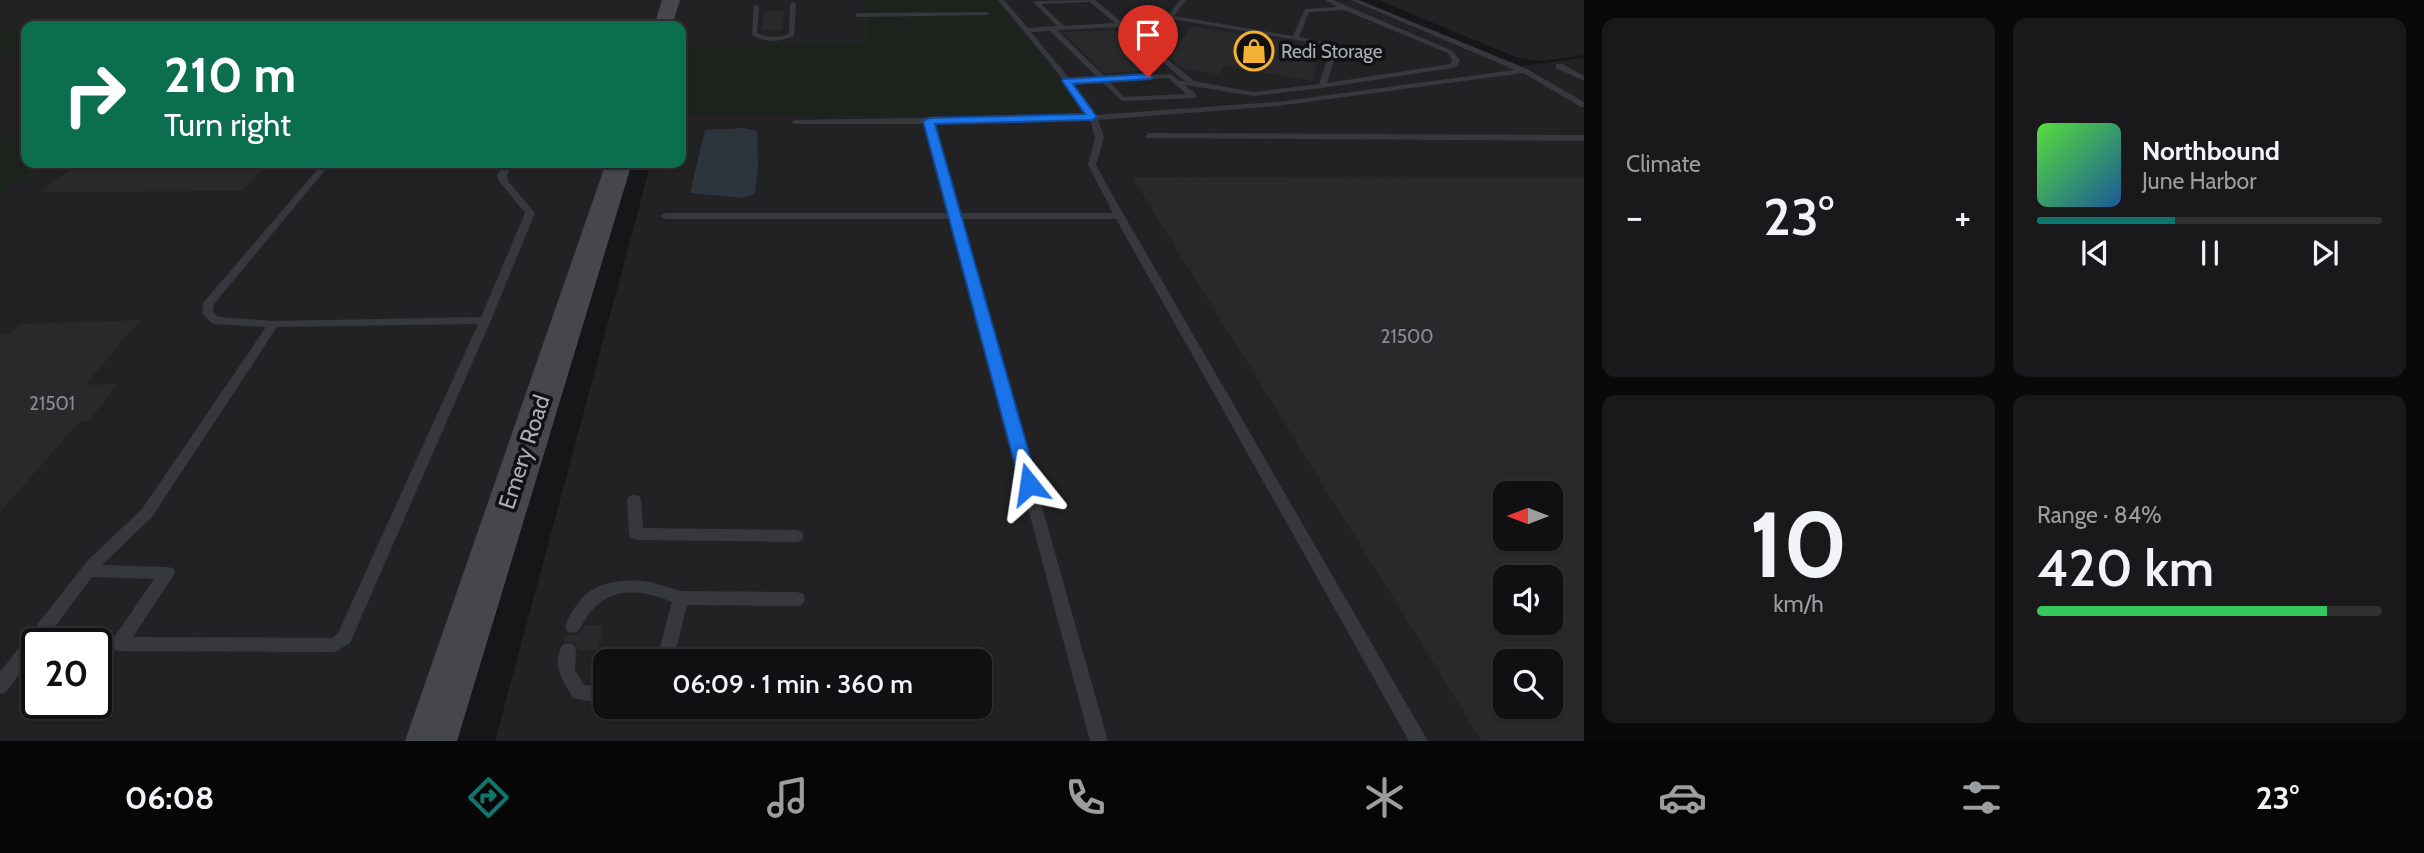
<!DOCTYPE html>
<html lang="en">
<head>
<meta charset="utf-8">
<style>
  :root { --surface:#101012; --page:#19191b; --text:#f1f3f6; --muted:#9c9d9f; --line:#303032; --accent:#0f766e }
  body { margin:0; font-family:Cabin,sans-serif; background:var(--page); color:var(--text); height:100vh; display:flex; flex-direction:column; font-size:26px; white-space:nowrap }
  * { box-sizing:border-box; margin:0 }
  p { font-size:23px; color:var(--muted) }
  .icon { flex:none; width:38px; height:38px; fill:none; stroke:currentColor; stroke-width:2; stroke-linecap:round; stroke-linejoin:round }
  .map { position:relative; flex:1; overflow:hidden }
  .side { display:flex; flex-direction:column; gap:18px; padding:18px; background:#09090a; width:840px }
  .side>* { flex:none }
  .banner { position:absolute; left:21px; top:21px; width:665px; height:147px; border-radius:14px; box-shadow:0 2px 5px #0004,0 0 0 2px var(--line); background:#0b6e4f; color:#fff; overflow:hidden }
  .needle { width:46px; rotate:270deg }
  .buttons { position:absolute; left:1493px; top:481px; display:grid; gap:14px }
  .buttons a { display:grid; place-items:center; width:70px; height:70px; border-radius:14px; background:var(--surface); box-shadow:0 2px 5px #0004,0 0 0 2px var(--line); font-size:35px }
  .speed { position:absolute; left:21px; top:628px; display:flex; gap:14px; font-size:35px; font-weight:700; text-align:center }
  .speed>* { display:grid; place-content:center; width:91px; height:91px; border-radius:50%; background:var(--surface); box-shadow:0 2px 5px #0004,0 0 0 2px var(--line); line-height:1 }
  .speed .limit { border:4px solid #111; border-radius:10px; background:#fff; color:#111 }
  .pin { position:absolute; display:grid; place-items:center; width:60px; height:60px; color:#fff; margin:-72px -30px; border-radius:50% 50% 50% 0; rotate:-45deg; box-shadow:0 0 7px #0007 }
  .pin .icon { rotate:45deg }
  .me { position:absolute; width:77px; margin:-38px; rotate:345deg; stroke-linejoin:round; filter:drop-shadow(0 0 5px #0008) }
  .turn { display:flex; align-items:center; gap:24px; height:147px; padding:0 28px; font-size:32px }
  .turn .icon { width:91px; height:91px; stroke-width:2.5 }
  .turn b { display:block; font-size:49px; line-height:60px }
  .big { font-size:52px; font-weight:600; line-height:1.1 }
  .side .tile { flex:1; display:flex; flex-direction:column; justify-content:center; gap:10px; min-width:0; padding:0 24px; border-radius:14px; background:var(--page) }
  .side .dial { align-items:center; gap:0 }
  .dial b { font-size:91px; line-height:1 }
  .song { display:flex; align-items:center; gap:21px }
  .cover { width:84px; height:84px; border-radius:10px; background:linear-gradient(135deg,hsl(110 70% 55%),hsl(210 70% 35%)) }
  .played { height:7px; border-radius:4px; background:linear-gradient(90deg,var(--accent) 40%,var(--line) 40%) }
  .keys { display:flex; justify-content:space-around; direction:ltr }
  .heat { display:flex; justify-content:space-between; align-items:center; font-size:38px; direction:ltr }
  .charge { height:10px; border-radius:5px; background:linear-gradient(90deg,#34c759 84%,var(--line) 0) }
  .side .tiles { flex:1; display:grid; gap:18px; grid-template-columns:repeat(2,1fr) }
  .trip { position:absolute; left:593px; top:649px; width:399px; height:70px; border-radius:14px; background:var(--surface); box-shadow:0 2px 5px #0004,0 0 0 2px var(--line); font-weight:600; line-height:70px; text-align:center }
  .dock { display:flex; height:112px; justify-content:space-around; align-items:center; background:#060607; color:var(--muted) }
  .dock .icon { width:49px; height:49px }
  .dock .on { color:var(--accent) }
  .dock b { font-size:32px; color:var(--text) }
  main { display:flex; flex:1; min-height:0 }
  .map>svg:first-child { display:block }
  .built { fill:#222225; fill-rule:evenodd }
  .green { fill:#1c231d }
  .water { fill:#2c353c }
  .building { fill:#29292c; fill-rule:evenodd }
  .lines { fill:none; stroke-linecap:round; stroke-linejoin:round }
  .service { fill:#37383d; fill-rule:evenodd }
  .secondary { fill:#45474d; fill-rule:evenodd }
  .route { fill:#1a73e8; stroke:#114b97; stroke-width:2 }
  .labels { text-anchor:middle; stroke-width:7; stroke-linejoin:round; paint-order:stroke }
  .far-poi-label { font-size:19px; fill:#a8adb8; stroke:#111113; text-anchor:start }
  .number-label { font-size:19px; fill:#888b94 }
  .street-label { font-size:23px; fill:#a8adb8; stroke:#111113 }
</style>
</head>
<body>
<main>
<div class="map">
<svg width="1584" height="741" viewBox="0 0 1584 741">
  <rect width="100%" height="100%" fill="#161618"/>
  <path class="built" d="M0,0h1354l160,67 70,-9v683h-1089l156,-578h30v-137h-655v137h592l-190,578h-428zM1505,494h45v45h-45zM1505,578h45v45h-45zM37,644h59v60h-59zM606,662h374v45h-374zM1505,662h45v45h-45z
    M1378,0h206v55l-42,6 -24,-3z"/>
  <path class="green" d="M866,0h129l83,103c-5,13 -18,10 -30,11l-367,2v-69l174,-2 13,-5z
    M0,30l26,3v30l-13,-8 -13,-3z
    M26,121v42h17l-43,30v-50z"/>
  <path class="water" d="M744,128l13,3 1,37 -3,26 -12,4 -53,-5 15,-63z"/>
  <path class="building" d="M764,11h20l-2,19h-20z
    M1192,26l129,21 -9,34 -88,-15 -4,8 -37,-5 -13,-11z
    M1114,30l46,40 -56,3 -41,-41z
    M79,163h190l-28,28 -201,1z
    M1132,177l452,1v563h-102zM1505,494h45v45h-45zM1505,578h45v45h-45zM1505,662h45v45h-45z
    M140,320l-55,65 33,-1 -29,37h-9l-80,91v-178h10l9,-10z
    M585,625h19l-6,25h-19l-4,-7 -11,-1 1,-9 7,2 8,-2z"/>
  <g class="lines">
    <path class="service" d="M998,0h6l24,28 29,-2 -23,-23v-2l61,-1 52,43 33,-43h6l-12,16 119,20 12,-27 32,-2 -12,-7h8l120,51 7,9 -3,7 -11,2 -124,19 -68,8 -69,-11 11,9v4l-74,3 -21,-20 -28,2 22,32 182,-13 238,-32 -164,-70h8l168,69 57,33v5h-3l-58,-34 -246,33 -179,14 6,17 -8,28 13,24 319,552h-19l-293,-522h-155l147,522h-18l-139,-522h-286l-5,-3 5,-3h284l-23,-89h-131l-4,-2 4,-2 292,-5 -33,-47zM1090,2l25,21 -51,3 -23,-22zM1344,10l104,43 4,7 -1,4 -124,19 12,-38 -40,-8 10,-25zM1172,19l160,27 -13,38 -65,8 -60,-11 -43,-35zM1120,27l65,54h-5l-10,-7 -65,3 -48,-47zM1050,31l47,46 -27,2 -39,-47zM1168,78l18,16 -62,3 -15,-16zM1090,120l5,17 -7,28 25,48h-154l-25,-89z
      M793,2l3,2 -2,32c-14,6 -28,7 -42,-1l2,-30 5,1 -2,27c10,5 21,5 32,1l1,-30z
      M987,12l2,3 -131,2 -3,-2 3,-2z
      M1556,64h6l22,12v5l-28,-13z
      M1149,133l435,2v6l-438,-3 -1,-2z
      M323,163h8l-117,141 -1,8 5,5 56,4 207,-4 44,-104 -26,-32 -2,-6 9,-12h8l-7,12 1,6 27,32 -44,107 -141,323 -15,9 -216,-1 -6,-2 -2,-5 2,-5 41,-60 -62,-2 -50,67h-5v7l-31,41 -6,2v-22l88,-112 54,-51 124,-182 -53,-3 -11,-10 1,-11zM478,324l-140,309 -6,5 -199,-1 42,-64 -2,-5 -6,-1 -65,-2 50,-48 125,-190z
      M634,495l5,1 2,4 2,28 154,2 5,2 2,4 -2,4 -5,2 -161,-2 -5,-2 -2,-4 -2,-34 2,-4z
      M634,580l16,2 31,9 116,1 6,2 2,5 -2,5 -6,2 -110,-1 -14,57h-17l16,-60c-42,-17 -72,-14 -93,29l-6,2 -6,-2 -2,-5c16,-35 30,-44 69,-46z
      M568,643l6,2 2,5 -1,20 9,15 22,3v16l-33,-6c-11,-19 -21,-31 -11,-53z"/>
    <path class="secondary" d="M662,0h18l-8,26h-18z
      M606,163h26l-175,578h-52z"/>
  </g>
  <path class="route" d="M1148,74l5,3 -2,2 -78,5 24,33 -5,3 -157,4 103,360 -2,5h-13l-3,-5 -97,-363 6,-3 156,-4 -23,-33 1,-2z"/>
  <defs>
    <symbol id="shop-ring" viewBox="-11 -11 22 22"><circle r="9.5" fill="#111113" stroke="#f2b134" stroke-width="1.5"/><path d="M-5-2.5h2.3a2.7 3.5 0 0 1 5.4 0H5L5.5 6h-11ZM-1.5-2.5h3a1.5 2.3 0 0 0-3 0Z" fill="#f2b134"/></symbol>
  </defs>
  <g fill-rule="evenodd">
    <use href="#shop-ring" x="1232" y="29" width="44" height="44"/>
  </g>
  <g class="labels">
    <g class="far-poi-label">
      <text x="1281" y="58">Redi Storage</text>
    </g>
    <g class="number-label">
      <text x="1407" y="343">21500</text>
      <text x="52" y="410">21501</text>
    </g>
    <g class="street-label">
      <text transform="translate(524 452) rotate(-72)" y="8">Emery Road</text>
    </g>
  </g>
</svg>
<div class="buttons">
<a><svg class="needle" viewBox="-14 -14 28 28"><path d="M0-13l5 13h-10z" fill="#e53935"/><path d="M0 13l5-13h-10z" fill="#9c9d9f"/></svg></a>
<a><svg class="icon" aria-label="sound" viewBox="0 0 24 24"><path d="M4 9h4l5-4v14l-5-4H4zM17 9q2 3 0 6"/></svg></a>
<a><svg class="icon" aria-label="search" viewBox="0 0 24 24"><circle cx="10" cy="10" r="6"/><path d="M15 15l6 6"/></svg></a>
</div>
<div class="speed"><div class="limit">20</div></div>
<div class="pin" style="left:1148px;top:77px;background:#d93025"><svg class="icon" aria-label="arrive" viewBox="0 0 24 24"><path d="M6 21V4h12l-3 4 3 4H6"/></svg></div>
<svg class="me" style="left:1029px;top:484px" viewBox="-20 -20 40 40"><path d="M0-17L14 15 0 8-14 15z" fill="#1a73e8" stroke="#fff" stroke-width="4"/></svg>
<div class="trip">06:09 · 1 min · 360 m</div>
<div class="banner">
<div class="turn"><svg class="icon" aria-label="right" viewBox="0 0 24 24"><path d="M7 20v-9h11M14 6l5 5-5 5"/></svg><div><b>210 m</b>Turn right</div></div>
</div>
</div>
<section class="side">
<div class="tiles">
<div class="tile"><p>Climate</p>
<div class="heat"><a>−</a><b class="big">23°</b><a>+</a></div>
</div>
<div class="tile">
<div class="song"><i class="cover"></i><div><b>Northbound</b><p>June Harbor</p></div></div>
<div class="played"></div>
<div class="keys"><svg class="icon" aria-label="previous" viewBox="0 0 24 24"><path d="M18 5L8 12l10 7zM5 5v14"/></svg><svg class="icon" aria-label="pause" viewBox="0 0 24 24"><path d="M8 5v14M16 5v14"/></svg><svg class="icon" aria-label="next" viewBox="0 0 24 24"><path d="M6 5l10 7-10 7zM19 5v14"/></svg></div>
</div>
<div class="tile dial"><b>10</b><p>km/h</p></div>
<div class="tile"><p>Range · 84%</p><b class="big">420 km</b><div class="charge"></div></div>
</div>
</section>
</main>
<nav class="dock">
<b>06:08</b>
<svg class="icon on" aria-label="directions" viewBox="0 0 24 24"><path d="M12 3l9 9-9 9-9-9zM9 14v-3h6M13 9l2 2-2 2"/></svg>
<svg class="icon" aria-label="music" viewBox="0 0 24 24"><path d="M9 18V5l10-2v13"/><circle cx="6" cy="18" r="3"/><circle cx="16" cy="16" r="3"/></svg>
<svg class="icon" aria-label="phone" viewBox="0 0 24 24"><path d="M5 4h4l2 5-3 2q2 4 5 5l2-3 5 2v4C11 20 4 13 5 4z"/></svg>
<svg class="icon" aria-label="climate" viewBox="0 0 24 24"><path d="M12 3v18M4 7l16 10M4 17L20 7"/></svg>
<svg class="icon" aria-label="car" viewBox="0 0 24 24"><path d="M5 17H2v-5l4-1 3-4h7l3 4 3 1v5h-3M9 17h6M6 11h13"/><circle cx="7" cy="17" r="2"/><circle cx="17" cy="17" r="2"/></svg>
<svg class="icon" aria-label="filters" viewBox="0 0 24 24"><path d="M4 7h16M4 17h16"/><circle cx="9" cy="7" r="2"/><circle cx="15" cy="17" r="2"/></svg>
<b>23°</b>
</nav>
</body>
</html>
